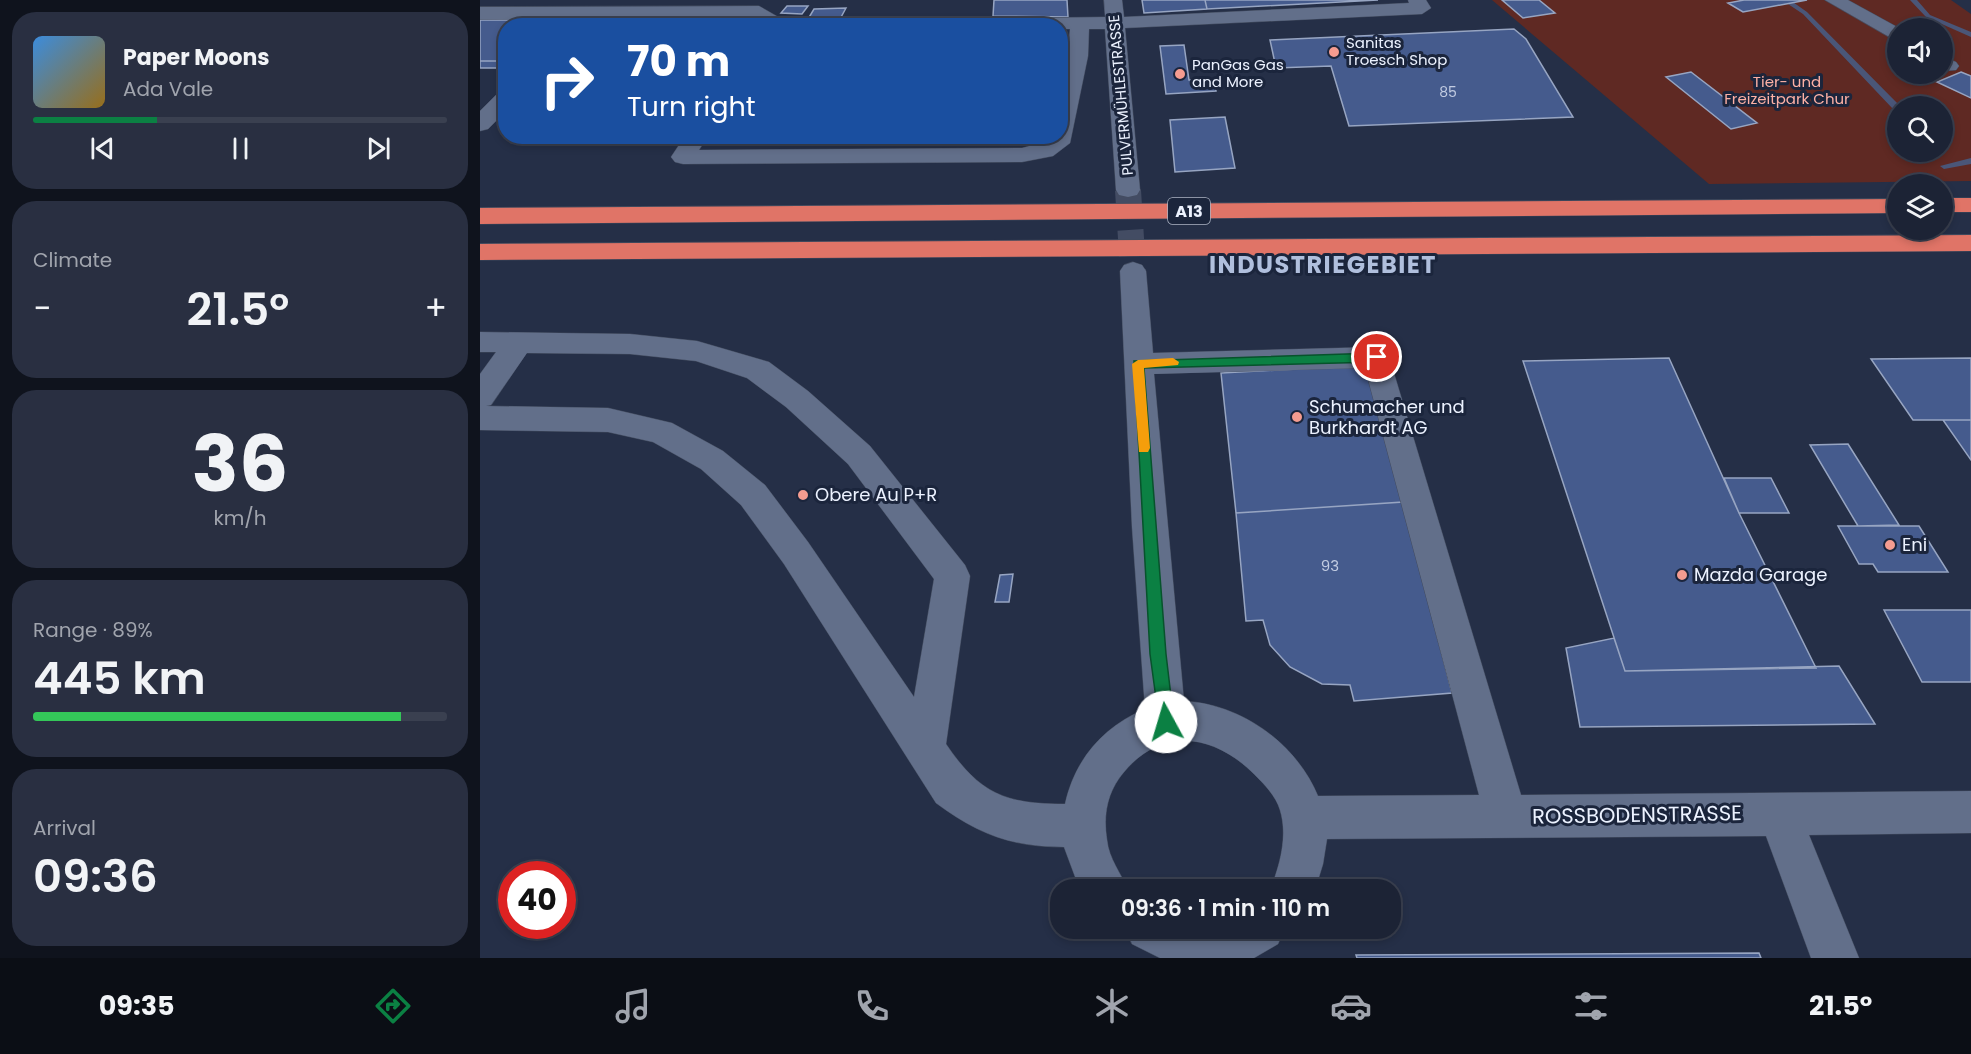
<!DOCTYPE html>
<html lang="en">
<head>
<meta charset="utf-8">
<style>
  :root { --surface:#1c2335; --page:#292f41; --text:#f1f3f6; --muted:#a0a4ad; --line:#3a4050; --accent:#0b8043 }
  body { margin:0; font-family:Poppins,sans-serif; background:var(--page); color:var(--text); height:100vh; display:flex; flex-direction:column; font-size:22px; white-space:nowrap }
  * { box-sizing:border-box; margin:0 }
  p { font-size:20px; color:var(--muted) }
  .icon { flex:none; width:33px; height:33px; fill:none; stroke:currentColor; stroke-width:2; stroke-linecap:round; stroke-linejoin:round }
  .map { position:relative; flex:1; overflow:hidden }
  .drawer { display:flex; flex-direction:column; gap:12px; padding:12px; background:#0f131d; width:480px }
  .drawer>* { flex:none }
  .top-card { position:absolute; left:18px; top:18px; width:570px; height:126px; border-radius:24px; box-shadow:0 3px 9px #0003,0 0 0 2px var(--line); background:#1a4fa0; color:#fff; overflow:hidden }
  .buttons { position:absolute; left:1407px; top:18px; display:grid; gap:12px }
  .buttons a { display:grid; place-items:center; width:66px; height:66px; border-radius:50%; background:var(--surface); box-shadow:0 3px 9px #0003,0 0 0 2px var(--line); font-size:30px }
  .speed { position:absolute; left:18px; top:861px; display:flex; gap:12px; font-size:30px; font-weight:700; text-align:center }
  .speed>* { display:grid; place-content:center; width:78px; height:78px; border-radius:50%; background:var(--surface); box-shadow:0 3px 9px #0003,0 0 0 2px var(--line); line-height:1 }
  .speed .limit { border:9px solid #d22; background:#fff; color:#111 }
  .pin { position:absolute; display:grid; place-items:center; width:51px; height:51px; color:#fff; margin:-26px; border:3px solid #fff; border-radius:50%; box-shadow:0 2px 6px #0007 }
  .me { position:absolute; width:66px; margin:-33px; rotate:354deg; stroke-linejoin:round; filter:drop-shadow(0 0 4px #0008) }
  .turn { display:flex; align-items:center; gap:21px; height:126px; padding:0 30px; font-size:27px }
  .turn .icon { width:78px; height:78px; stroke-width:2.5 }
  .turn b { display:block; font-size:42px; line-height:51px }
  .big { font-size:45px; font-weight:600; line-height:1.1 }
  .drawer .card { flex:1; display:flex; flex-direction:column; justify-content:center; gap:9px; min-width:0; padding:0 21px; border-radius:24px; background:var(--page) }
  .drawer .dial { align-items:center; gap:0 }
  .dial b { font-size:78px; line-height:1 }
  .song { display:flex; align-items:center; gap:18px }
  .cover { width:72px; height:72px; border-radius:9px; background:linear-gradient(135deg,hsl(210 70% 55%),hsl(40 70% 35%)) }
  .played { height:6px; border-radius:3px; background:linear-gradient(90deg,var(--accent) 30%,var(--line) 30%) }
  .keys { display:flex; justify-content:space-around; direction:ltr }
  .heat { display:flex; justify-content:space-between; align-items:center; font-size:33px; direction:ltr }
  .charge { height:9px; border-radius:4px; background:linear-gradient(90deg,#34c759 89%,var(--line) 0) }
  .trip { position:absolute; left:570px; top:879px; width:351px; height:60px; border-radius:24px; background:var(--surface); box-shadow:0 3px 9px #0003,0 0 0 2px var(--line); font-weight:600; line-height:60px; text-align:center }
  .menu { display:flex; height:96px; justify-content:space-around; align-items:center; background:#0b0e15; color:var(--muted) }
  .menu .icon { width:42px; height:42px }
  .menu .on { color:var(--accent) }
  .menu b { font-size:27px; color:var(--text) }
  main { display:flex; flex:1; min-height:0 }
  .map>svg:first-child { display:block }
  .green { fill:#5f2923; fill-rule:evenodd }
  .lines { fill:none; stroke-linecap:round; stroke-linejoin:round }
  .stream { fill:#4a5678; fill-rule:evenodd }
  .building { fill:#455b8d; stroke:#97a5c2; stroke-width:1.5 }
  .minor-tunnel { stroke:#434c63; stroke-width:26; stroke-dasharray:26 14; stroke-linecap:butt }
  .minor-casing { stroke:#434c5f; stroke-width:1 }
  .highway-casing { stroke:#434c5f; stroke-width:1 }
  .minor { fill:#626f8a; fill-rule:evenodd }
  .highway { fill:#e07467; fill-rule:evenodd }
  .route { fill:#0b8043; stroke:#07532c; stroke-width:1.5 }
  .slow { fill:#f59e0b }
  .poi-dot { fill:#f59c90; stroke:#1b253c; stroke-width:2 }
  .labels { text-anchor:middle; stroke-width:6; stroke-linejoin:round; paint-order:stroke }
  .far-number-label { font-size:14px; fill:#c2cce2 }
  .far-poi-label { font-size:15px; fill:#ecf2ff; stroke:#1b253c; text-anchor:start }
  .far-park-label { font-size:15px; fill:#fdb0a5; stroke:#1b253c }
  .far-street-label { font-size:15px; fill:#ecf2ff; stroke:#1b253c }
  .number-label { font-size:15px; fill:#c2cce2 }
  .shield { fill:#1b253c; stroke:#adb4c4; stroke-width:1.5 }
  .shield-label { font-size:16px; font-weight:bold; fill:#ecf2ff }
  .poi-label { font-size:18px; fill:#ecf2ff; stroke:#1b253c; text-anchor:start }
  .near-street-label { font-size:21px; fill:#ecf2ff; stroke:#1b253c }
  .district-label { font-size:24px; font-weight:bold; letter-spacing:1.5px; fill:#b0bfdd; stroke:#1b253c }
</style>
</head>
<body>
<main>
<section class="drawer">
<div class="card">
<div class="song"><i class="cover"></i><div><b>Paper Moons</b><p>Ada Vale</p></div></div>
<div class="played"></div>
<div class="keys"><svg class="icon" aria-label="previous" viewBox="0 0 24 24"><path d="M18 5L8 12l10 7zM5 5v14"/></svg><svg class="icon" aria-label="pause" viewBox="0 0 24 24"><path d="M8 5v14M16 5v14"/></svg><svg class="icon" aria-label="next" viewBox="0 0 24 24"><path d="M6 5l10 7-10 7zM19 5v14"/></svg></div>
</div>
<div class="card"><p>Climate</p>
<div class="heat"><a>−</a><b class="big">21.5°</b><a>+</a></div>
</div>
<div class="card dial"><b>36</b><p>km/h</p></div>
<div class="card"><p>Range · 89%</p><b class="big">445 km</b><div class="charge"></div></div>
<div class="card"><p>Arrival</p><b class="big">09:36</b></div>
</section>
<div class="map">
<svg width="1491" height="958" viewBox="0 0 1491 958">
  <rect width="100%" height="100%" fill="#252f47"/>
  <path class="green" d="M1012,0h459l20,14v167l-262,3zM1418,28h44v46h-44zM1418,106h44v46h-44z"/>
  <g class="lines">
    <path class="stream" d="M1302,0h8l17,12 92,93 -1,4h-5l-90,-95z
      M1430,0h7l13,15 41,17v5l-45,-20z
      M1491,158v6l-27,5 -4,-3z"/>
  </g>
  <path class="building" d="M514,0h73l1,17 -75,-1z
    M662,0h63l2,9 -63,4z
    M725,0h173l-171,9z
    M1022,0h37l16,13 -32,5z
    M1264,0h63l-64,12 -15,-9z
    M307,6h21l-6,8 -21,-1z
    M366,8l-6,11h-32l6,-10z
    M0,20h126l-5,6h-95v35h-26z
    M1034,29l12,10 47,78 -224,9 -18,-60 -55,2 -6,-28z
    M704,45l5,35 25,-1 2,12 -50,3 -6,-48z
    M0,61h26v7h-26z
    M1211,72l66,51 -26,6 -65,-52z
    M1481,72l10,4v22l-34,-16z
    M745,117l10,51 -60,4 -5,-52z
    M466,136h29l-2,7h-29z
    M495,136h45l-2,6 -45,1z
    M1189,358l70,155 77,155 -191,3 -102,-310z
    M1491,358v62h-58l-42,-61z
    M873,366l16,7 34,129 -167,11 -15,-140z
    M1463,420h28v40z
    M1368,444l51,81 -41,1 -48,-81z
    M1244,478h47l18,35h-50z
    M923,502l49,191 -98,8 -4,-16 -28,-1 -32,-17 -20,-22 -7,-25 -17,1 -10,-108z
    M1358,526h81l29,46h-70l-5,-8h-14z
    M533,574l-4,28h-14l5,-27z
    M1404,610h87v72h-49z
    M1134,638l11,33 214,-5 36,58 -295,3 -14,-79z
    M1279,953l2,5h-404l-1,-3z"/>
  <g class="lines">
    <path class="minor-tunnel" d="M648,190l5,81"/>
    <defs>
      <path id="minor" d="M624,0h18l2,17 285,-14 -1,-3h18l5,8 -9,6 -297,14 15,162 -3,5 -9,2 -9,-2 -3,-5 -11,-161h-16l-1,27 -18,87 -17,13 -31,6 -339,2 -8,-2 -4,-5 14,-21h23l-9,14 323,-2c16,-3 25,-12 38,-12v-49l8,-31 2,-27h-10v-3h-197l9,-6 233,-3z
        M1345,0h23l51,28 -1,14z
        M279,6l35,20h-24l-15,-8 -275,1v-12z
        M1462,56l14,6 3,4 -3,4 -14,1z
        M26,92v19l-18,18 -8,2v-20l18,-18z
        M653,262l9,3 4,6 7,82 224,-6 10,3 134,445 450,-4v42l-162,2 50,123h-48l-45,-122 -439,3 -4,25 -8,26h-45c10,-25 18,-54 10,-80 -4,-14 -16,-26 -26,-36 -40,-40 -92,-48 -130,-2 -17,20 -21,43 -17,68 2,19 14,33 21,50h-48l-16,-43c-53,0 -86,-13 -128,-44l-152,-239 -43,-59 -40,-36 -48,-27 -45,-10 -128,-2v-56l16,-22h-16v-20l150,2 67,7 72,21 39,29 62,55 95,119 5,11 -24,168c34,50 59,60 119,60 10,-45 38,-77 80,-95l-13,-182 -12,-256 4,-6zM47,353l103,1 66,7 51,17 39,29 62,57 86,115 -20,118 -106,-155 -43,-57 -42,-34 -51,-28 -64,-15 -122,-2 5,-1zM885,368l114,427 -161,1c-22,-53 -77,-92 -134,-95l-30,-327z
        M645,928h160l-7,16 -24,14h-94l-28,-14z"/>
      <path id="highway" d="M1462,198h29v14h-29z
        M1418,199v14l-1418,11v-16z
        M1491,235v16l-1491,9v-16z"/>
    </defs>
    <use href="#minor" class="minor-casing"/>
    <use href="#highway" class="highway-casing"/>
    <use href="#minor" class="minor"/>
    <use href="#highway" class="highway"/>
  </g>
  <path class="route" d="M897,353l6,4 -6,5 -233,6 22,286 8,68 -2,6 -6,2 -6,-2 -10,-74 -16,-293z"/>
  <path class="slow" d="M693,358l6,4 -1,3 -34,3 6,80 -2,4h-9l-7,-88 6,-4z"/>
  <g class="poi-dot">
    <circle cx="854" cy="52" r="6"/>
    <circle cx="700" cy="74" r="6"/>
    <circle cx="817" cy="417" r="6"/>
    <circle cx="323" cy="495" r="6"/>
    <circle cx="1410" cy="545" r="6"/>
    <circle cx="1202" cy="575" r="6"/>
  </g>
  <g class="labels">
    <g class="far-number-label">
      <text x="968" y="97">85</text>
    </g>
    <g class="far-poi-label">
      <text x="866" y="48">Sanitas<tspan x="866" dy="17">Troesch Shop</tspan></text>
      <text x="712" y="70">PanGas Gas<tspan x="712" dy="17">and More</tspan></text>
    </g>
    <g class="far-park-label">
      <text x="1307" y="87">Tier- und<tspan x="1307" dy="17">Freizeitpark Chur</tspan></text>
    </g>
    <g class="far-street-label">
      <text transform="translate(641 95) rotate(-95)" y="5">PULVERMÜHLESTRASSE</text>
    </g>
    <g class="number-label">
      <text x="850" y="571">93</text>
    </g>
    <rect class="shield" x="688" y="198" width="42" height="26" rx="4.5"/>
    <g class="shield-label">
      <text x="709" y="217">A13</text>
    </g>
    <g class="poi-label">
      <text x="829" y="413">Schumacher und<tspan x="829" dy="21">Burkhardt AG</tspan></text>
      <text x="335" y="501">Obere Au P+R</text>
      <text x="1422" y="551">Eni</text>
      <text x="1214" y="581">Mazda Garage</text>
    </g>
    <g class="near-street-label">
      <text transform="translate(1157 815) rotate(-1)" y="7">ROSSBODENSTRASSE</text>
    </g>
    <g class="district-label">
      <text x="843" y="273">INDUSTRIEGEBIET</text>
    </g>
  </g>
</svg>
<div class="buttons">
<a><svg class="icon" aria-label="sound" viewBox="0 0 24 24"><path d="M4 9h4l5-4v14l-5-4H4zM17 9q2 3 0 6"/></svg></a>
<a><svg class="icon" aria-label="search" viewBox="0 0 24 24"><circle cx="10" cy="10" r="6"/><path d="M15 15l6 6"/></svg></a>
<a><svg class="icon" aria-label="layers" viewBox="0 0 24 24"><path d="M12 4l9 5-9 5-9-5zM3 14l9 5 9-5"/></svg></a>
</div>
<div class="speed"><div class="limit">40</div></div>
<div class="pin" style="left:897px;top:357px;background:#d93025"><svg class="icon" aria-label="arrive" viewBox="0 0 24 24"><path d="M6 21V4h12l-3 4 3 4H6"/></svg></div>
<svg class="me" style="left:686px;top:722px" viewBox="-20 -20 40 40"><circle r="19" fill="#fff"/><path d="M0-13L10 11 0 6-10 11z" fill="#0b8043"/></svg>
<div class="trip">09:36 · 1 min · 110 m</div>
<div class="top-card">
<div class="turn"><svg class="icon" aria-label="right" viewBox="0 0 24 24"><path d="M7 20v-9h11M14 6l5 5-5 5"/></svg><div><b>70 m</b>Turn right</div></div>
</div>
</div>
</main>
<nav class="menu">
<b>09:35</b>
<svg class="icon on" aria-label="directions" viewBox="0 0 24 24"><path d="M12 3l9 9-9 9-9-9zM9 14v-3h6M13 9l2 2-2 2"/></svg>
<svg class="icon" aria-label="music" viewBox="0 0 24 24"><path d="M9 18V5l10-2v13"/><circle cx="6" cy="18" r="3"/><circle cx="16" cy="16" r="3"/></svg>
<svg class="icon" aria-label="phone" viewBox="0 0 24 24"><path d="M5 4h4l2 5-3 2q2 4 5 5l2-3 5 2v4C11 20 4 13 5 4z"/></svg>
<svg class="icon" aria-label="climate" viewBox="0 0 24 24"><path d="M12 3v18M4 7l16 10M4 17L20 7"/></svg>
<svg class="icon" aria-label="car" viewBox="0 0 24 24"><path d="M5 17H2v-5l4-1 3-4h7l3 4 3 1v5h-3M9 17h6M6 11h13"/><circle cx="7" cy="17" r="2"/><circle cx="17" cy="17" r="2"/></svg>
<svg class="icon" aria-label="filters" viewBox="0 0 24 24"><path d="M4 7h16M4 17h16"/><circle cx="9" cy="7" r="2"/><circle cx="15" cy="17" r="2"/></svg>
<b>21.5°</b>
</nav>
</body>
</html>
